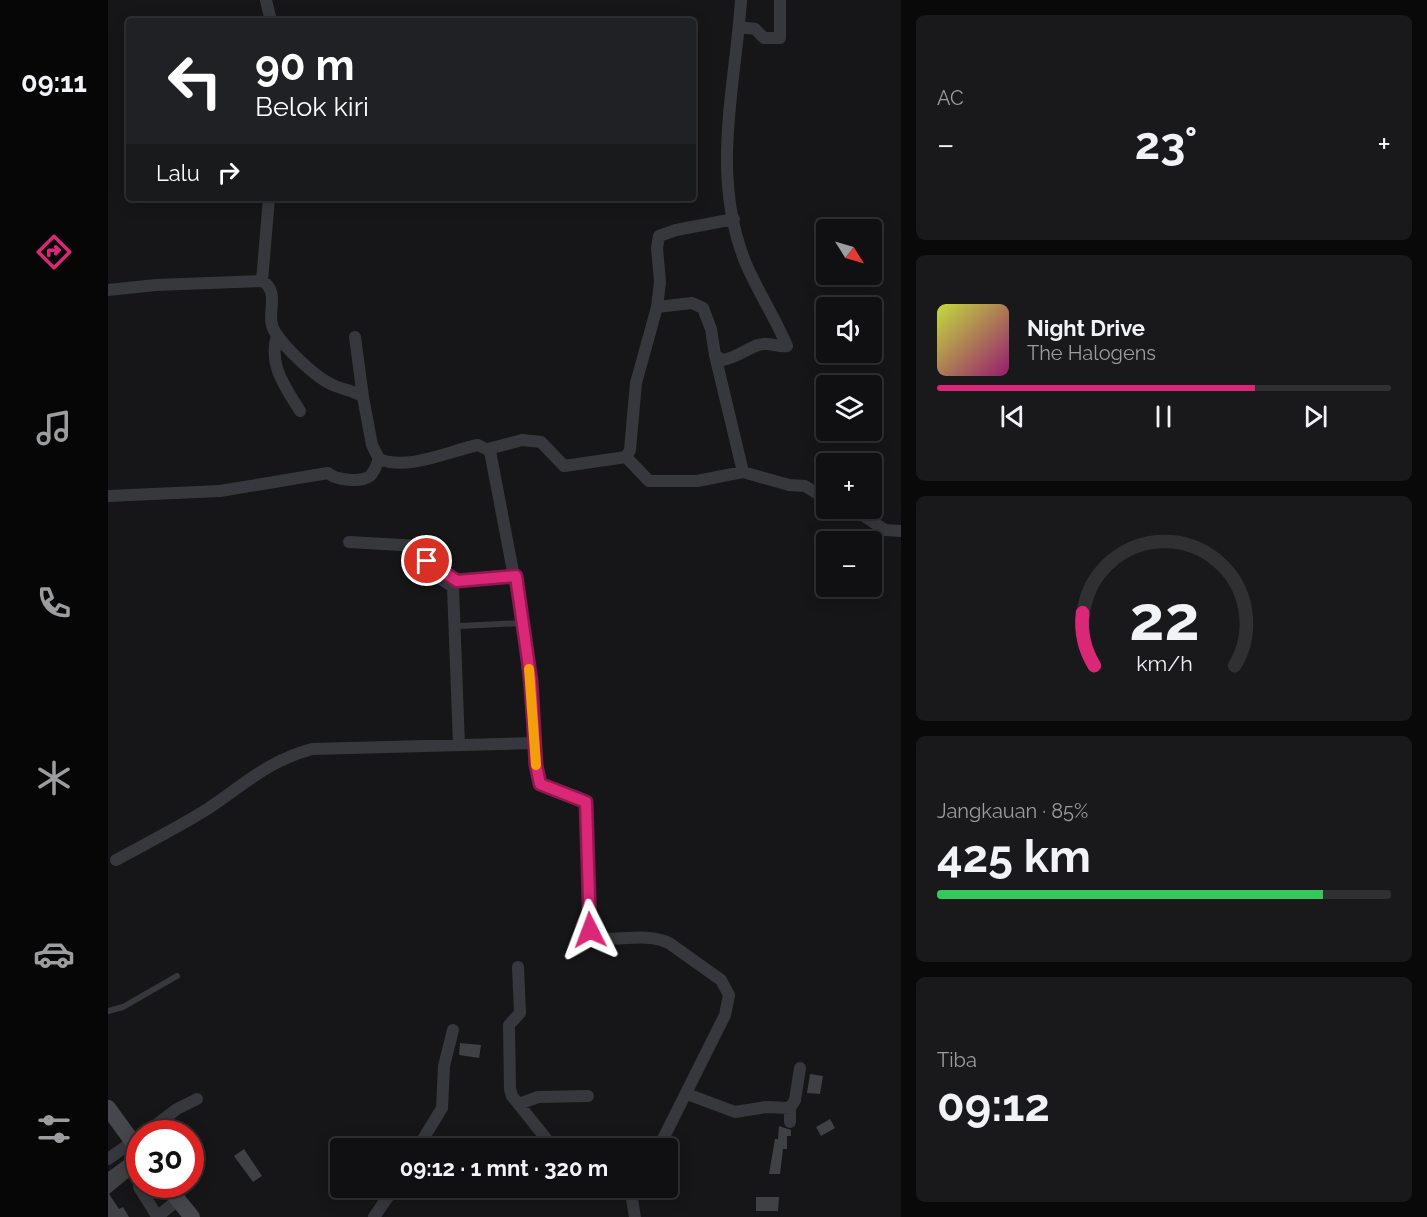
<!DOCTYPE html>
<html lang="id">
<head>
<meta charset="utf-8">
<style>
  :root { --surface:#101012; --page:#19191b; --text:#f1f3f6; --muted:#9c9d9f; --line:#303032; --accent:#db2777 }
  body { margin:0; font-family:Raleway,sans-serif; background:var(--page); color:var(--text); height:100vh; display:flex; flex-direction:column; font-size:22px; white-space:nowrap }
  * { box-sizing:border-box; margin:0 }
  p { font-size:20px; color:var(--muted) }
  .icon { flex:none; width:33px; height:33px; fill:none; stroke:currentColor; stroke-width:2; stroke-linecap:round; stroke-linejoin:round }
  .map { position:relative; flex:1; overflow:hidden }
  .panel { display:flex; flex-direction:column; gap:15px; padding:15px; background:#09090a; width:526px }
  .panel>* { flex:none }
  .top-card { position:absolute; left:18px; top:18px; width:570px; height:183px; border-radius:6px; box-shadow:0 3px 15px #0003,0 0 0 2px var(--line); background:#202124; color:#fff; overflow:hidden }
  .needle { width:39px; rotate:127deg }
  .tools { position:absolute; left:708px; top:219px; display:grid; gap:12px }
  .tools a { display:grid; place-items:center; width:66px; height:66px; border-radius:6px; background:var(--surface); box-shadow:0 3px 15px #0003,0 0 0 2px var(--line); font-size:30px }
  .speed { position:absolute; left:18px; top:1120px; display:flex; gap:12px; font-size:30px; font-weight:700; text-align:center }
  .speed>* { display:grid; place-content:center; width:78px; height:78px; border-radius:50%; background:var(--surface); box-shadow:0 3px 15px #0003,0 0 0 2px var(--line); line-height:1 }
  .speed .limit { border:9px solid #d22; background:#fff; color:#111 }
  .pin { position:absolute; display:grid; place-items:center; width:51px; height:51px; color:#fff; margin:-26px; border:3px solid #fff; border-radius:50%; box-shadow:0 2px 6px #0007 }
  .me { position:absolute; width:66px; margin:-33px; rotate:357deg; stroke-linejoin:round; filter:drop-shadow(0 0 4px #0008) }
  .turn { display:flex; align-items:center; gap:21px; height:126px; padding:0 30px; font-size:27px }
  .turn .icon { width:78px; height:78px; stroke-width:2.5 }
  .turn b { display:block; font-size:42px; line-height:51px }
  .then { display:flex; align-items:center; height:57px; padding:0 30px; background:#0003; gap:12px; font-size:22px }
  .big { font-size:45px; font-weight:700; line-height:1.1 }
  .panel .card { flex:1; display:flex; flex-direction:column; justify-content:center; gap:9px; min-width:0; padding:0 21px; border-radius:9px; background:var(--page) }
  .panel .dial { align-items:center; gap:0 }
  .dial svg { height:156px; overflow:visible; fill:none; stroke:var(--line); stroke-width:7; stroke-linecap:round; text-anchor:middle }
  .dial text { fill:var(--text); stroke:none }
  .song { display:flex; align-items:center; gap:18px }
  .cover { width:72px; height:72px; border-radius:9px; background:linear-gradient(135deg,hsl(70 70% 55%),hsl(320 70% 35%)) }
  .played { height:6px; border-radius:3px; background:linear-gradient(90deg,var(--accent) 70%,var(--line) 70%) }
  .keys { display:flex; justify-content:space-around; direction:ltr }
  .heat { display:flex; justify-content:space-between; align-items:center; font-size:33px; direction:ltr }
  .charge { height:9px; border-radius:4px; background:linear-gradient(90deg,#34c759 85%,var(--line) 0) }
  .trip { position:absolute; left:222px; top:1138px; width:348px; height:60px; border-radius:6px; background:var(--surface); box-shadow:0 3px 15px #0003,0 0 0 2px var(--line); font-weight:700; line-height:60px; text-align:center }
  main { display:flex; flex:1; min-height:0 }
  .menu { display:flex; flex-direction:column; width:108px; justify-content:space-around; align-items:center; background:#060607; color:var(--muted) }
  .menu .icon { width:42px; height:42px }
  .menu .selected { color:var(--accent) }
  .menu b { font-size:27px; color:var(--text) }
  .map>svg:first-child { display:block }
  .building { fill:#404145 }
  .lines { fill:none; stroke-linecap:round; stroke-linejoin:round }
  .lane { stroke:#37383d; stroke-width:6 }
  .street { stroke:#37383d; stroke-width:12 }
  .secondary { stroke:#45474d; stroke-width:16 }
  .route-casing { stroke:#8e194d; stroke-width:15 }
  .route { stroke:#db2777; stroke-width:10 }
  .slow { stroke:#f59e0b; stroke-width:10 }
</style>
</head>
<body>
<main>
<nav class="menu">
<b>09:11</b>
<svg class="icon selected" aria-label="directions" viewBox="0 0 24 24"><path d="M12 3l9 9-9 9-9-9zM9 14v-3h6M13 9l2 2-2 2"/></svg>
<svg class="icon" aria-label="music" viewBox="0 0 24 24"><path d="M9 18V5l10-2v13"/><circle cx="6" cy="18" r="3"/><circle cx="16" cy="16" r="3"/></svg>
<svg class="icon" aria-label="phone" viewBox="0 0 24 24"><path d="M5 4h4l2 5-3 2q2 4 5 5l2-3 5 2v4C11 20 4 13 5 4z"/></svg>
<svg class="icon" aria-label="climate" viewBox="0 0 24 24"><path d="M12 3v18M4 7l16 10M4 17L20 7"/></svg>
<svg class="icon" aria-label="car" viewBox="0 0 24 24"><path d="M5 17H2v-5l4-1 3-4h7l3 4 3 1v5h-3M9 17h6M6 11h13"/><circle cx="7" cy="17" r="2"/><circle cx="17" cy="17" r="2"/></svg>
<svg class="icon" aria-label="filters" viewBox="0 0 24 24"><path d="M4 7h16M4 17h16"/><circle cx="9" cy="7" r="2"/><circle cx="15" cy="17" r="2"/></svg>
</nav>
<div class="map">
<svg width="793" height="1217" viewBox="0 0 793 1217">
  <rect width="100%" height="100%" fill="#161618"/>
  <path class="building" d="M352,1043l21,2 -2,13 -20,-3z
    M702,1074l13,2 -3,18 -13,-1z
    M722,1119l5,9 -14,8 -5,-9z
    M671,1126l12,4v6h-4v13h-4l-3,25h-11l6,-35h3z
    M136,1149l18,27 -9,6 -19,-26z
    M20,1157l10,13 -29,24 10,15 4,-2 6,10h-21v-45z
    M648,1197h23l-1,14h-22z"/>
  <g class="lines">
    <path class="lane" d="M352,626l63,-3
      M0,1011l15,-4 54,-31"/>
    <path class="street" d="M158,0l5,21
      M631,27l16,2 9,9h16v-38
      M154,281l7,-83
      M0,290l48,-5 106,-4c20,11 2,35 13,51 10,16 41,46 58,53 10,5 21,5 30,12l9,48 7,14c29,12 70,-8 99,-14l12,6 34,178 13,146c7,23 34,13 49,27l4,128 10,9c23,1 48,-6 69,4l52,37 8,15 -4,20 -67,134
      M549,307l35,-4 11,5 8,21 4,26 7,5c13,-1 24,-11 36,-15 12,-4 19,3 29,1 -12,-29 -31,-57 -43,-87 -33,-88 -9,-169 -3,-259
      M169,335c-9,31 8,51 23,76
      M247,337l8,60
      M607,355l28,117
      M380,449l34,-9 19,2 23,24 62,-9
      M518,457l4,-7 6,-67 21,-76 3,-25 -3,-34 2,-12 17,-6 58,-11
      M518,457l23,24h48l46,-9 46,13 16,1 21,13
      M0,496l112,-5 108,-18c8,7 33,10 42,3 5,-5 7,-12 9,-17
      M744,508l33,22 16,1
      M241,542l70,4 11,17 27,18 59,-5
      M313,574l14,1 18,12 6,158
      M8,860c31,-17 63,-33 93,-52 37,-25 59,-47 103,-59l222,-6
      M410,967l2,46 -11,12 1,64 2,7 36,45 3,8
      M579,1094l48,18 31,-5 24,1 5,-8 5,-32
      M411,1104l19,-7 50,-1
      M682,1108v14
      M36,1134l33,-25 20,-10
      M309,1149l25,-41 2,-42 9,-36
      M0,1159l31,-22
      M32,1178l-1,9 18,29
      M525,1188l-2,5 4,24
      M49,1217l22,-18
      M266,1217l20,-29"/>
    <path class="secondary" d="M0,1108l32,44
      M58,1185l26,32"/>
  </g>
  <g class="lines">
    <defs>
      <path id="route" d="M319,561l30,20 59,-5 15,105 5,84 4,19 46,18 4,128"/>
    </defs>
    <use href="#route" class="route-casing"/>
    <use href="#route" class="route"/>
    <path class="slow" d="M421,669l7,96"/>
  </g>
</svg>
<div class="tools">
<a><svg class="needle" viewBox="-14 -14 28 28"><path d="M0-13l5 13h-10z" fill="#e53935"/><path d="M0 13l5-13h-10z" fill="#9c9d9f"/></svg></a>
<a><svg class="icon" aria-label="sound" viewBox="0 0 24 24"><path d="M4 9h4l5-4v14l-5-4H4zM17 9q2 3 0 6"/></svg></a>
<a><svg class="icon" aria-label="layers" viewBox="0 0 24 24"><path d="M12 4l9 5-9 5-9-5zM3 14l9 5 9-5"/></svg></a>
<a>+</a>
<a>−</a>
</div>
<div class="speed"><div class="limit">30</div></div>
<div class="pin" style="left:319px;top:561px;background:#d93025"><svg class="icon" aria-label="arrive" viewBox="0 0 24 24"><path d="M6 21V4h12l-3 4 3 4H6"/></svg></div>
<svg class="me" style="left:482px;top:930px" viewBox="-20 -20 40 40"><path d="M0-17L14 15 0 8-14 15z" fill="#db2777" stroke="#fff" stroke-width="4"/></svg>
<div class="trip">09:12 · 1 mnt · 320 m</div>
<div class="top-card">
<div class="turn"><svg class="icon" aria-label="left" viewBox="0 0 24 24"><path d="M17 20v-9H6M10 6l-5 5 5 5"/></svg><div><b>90 m</b>Belok kiri</div></div>
<div class="then">Lalu<svg class="icon" aria-label="right" viewBox="0 0 24 24"><path d="M7 20v-9h11M14 6l5 5-5 5"/></svg></div>
</div>
</div>
<section class="panel">
<div class="card"><p>AC</p>
<div class="heat"><a>−</a><b class="big">23°</b><a>+</a></div>
</div>
<div class="card">
<div class="song"><i class="cover"></i><div><b>Night Drive</b><p>The Halogens</p></div></div>
<div class="played"></div>
<div class="keys"><svg class="icon" aria-label="previous" viewBox="0 0 24 24"><path d="M18 5L8 12l10 7zM5 5v14"/></svg><svg class="icon" aria-label="pause" viewBox="0 0 24 24"><path d="M8 5v14M16 5v14"/></svg><svg class="icon" aria-label="next" viewBox="0 0 24 24"><path d="M6 5l10 7-10 7zM19 5v14"/></svg></div>
</div>
<div class="card dial"><svg viewBox="0 0 100 80">
<path d="M14 69A42 42 0 1 1 86 69"/>
<path d="M14 69A42 42 0 0 1 8 42" stroke="#db2777"/>
<text x="50" y="56" font-size="32" font-weight="700">22</text>
<text x="50" y="72" font-size="11">km/h</text>
</svg></div>
<div class="card"><p>Jangkauan · 85%</p><b class="big">425 km</b><div class="charge"></div></div>
<div class="card"><p>Tiba</p><b class="big">09:12</b></div>
</section>
</main>
</body>
</html>
